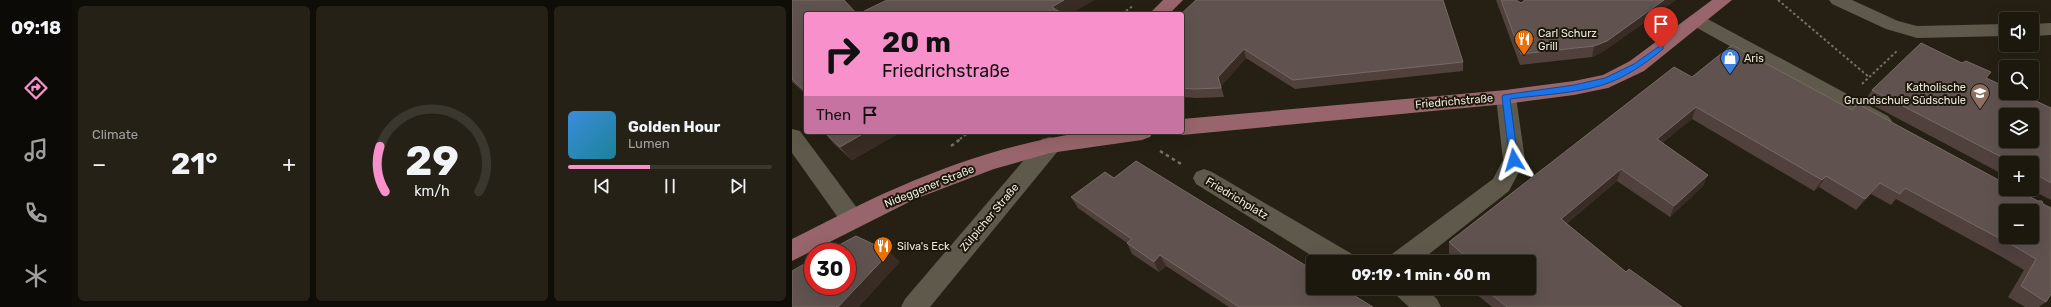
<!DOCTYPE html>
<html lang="en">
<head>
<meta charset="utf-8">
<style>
  :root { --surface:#1c180e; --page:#252117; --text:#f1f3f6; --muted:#a0a09e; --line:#3a372e; --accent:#f890cb }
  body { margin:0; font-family:Rubik,sans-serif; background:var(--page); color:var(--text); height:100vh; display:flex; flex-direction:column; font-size:15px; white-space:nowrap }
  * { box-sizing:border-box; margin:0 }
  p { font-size:13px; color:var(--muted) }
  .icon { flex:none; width:22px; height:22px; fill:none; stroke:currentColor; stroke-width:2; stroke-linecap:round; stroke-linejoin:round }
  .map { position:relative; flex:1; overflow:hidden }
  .panel { display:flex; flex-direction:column; gap:6px; padding:6px; background:#0f0d08; width:720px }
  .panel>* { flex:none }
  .top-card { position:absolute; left:12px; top:12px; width:380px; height:122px; border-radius:4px; box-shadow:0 4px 16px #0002,0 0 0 1px var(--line); background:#f890cb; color:#111; overflow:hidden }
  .buttons { position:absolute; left:1207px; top:12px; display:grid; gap:8px }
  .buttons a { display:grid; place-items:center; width:40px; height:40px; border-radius:4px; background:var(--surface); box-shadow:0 4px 16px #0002,0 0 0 1px var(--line); font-size:20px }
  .speed { position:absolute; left:12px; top:243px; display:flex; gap:8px; font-size:20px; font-weight:700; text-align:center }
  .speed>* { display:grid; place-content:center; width:52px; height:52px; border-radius:50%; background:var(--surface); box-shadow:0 4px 16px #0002,0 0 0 1px var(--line); line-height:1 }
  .speed .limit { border:6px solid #d22; background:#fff; color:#111 }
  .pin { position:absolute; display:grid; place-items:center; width:34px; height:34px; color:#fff; margin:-41px -17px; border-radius:50% 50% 50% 0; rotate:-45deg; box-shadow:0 0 4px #0007 }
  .pin .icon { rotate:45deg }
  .me { position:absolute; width:44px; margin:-22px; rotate:353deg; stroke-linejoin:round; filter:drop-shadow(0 0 3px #0008) }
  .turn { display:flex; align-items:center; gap:14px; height:84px; padding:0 12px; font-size:18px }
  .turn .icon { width:52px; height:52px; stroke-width:2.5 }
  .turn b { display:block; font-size:28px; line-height:34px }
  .then { display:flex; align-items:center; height:38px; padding:0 12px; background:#0003; gap:8px; font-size:15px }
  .big { font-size:30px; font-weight:700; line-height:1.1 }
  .panel .card { flex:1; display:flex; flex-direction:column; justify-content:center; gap:6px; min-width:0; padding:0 14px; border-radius:6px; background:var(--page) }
  .panel .dial { align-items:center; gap:0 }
  .dial svg { height:104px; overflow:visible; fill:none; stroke:var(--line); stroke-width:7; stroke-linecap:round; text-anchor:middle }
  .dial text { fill:var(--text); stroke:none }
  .song { display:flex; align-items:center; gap:12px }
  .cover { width:48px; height:48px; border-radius:6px; background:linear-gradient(135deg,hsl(210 70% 55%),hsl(190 70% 35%)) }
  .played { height:4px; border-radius:2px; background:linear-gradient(90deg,var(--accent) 40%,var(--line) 40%) }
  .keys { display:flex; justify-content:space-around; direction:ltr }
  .heat { display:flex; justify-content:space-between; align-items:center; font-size:22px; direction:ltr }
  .panel .tiles { flex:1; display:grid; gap:6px; grid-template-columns:repeat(3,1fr) }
  .trip { position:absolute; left:514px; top:255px; width:230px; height:40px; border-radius:4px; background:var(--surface); box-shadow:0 4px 16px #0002,0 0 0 1px var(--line); font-weight:700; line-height:40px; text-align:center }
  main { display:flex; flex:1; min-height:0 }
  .menu { display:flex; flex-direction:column; width:72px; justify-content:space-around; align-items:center; background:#0b0a06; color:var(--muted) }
  .menu .icon { width:28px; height:28px }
  .menu .active { color:var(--accent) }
  .menu b { font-size:18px; color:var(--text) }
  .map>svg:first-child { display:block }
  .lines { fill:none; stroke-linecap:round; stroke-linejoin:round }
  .path-far1 { stroke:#767166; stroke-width:2; stroke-dasharray:2.5 2.5; stroke-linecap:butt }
  .path { stroke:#767166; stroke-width:2.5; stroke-dasharray:3.5 3.5; stroke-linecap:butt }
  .minor { fill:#5f594b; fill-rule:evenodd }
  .major { fill:#97656b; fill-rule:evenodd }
  .wall { fill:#50413d }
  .shaded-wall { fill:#382c25 }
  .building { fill:#60534f; stroke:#766a65; fill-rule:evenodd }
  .route { fill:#1a73e8; stroke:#114b97 }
  .labels { text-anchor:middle; stroke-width:4; stroke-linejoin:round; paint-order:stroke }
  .poi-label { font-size:11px; fill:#ebe8df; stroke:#1c170a; text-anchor:start }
  .street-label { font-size:11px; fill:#ebe8df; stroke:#1c170a }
</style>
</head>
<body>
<main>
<nav class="menu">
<b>09:18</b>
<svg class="icon active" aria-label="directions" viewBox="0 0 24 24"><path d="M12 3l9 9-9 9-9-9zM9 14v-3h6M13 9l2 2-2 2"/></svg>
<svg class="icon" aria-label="music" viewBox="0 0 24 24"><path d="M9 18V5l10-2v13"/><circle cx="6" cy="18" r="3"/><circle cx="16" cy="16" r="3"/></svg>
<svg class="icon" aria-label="phone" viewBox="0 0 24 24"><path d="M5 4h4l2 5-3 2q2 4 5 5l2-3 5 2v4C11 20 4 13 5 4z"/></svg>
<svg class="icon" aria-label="climate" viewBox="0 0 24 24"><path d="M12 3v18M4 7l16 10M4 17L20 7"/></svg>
</nav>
<section class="panel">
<div class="tiles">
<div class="card"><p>Climate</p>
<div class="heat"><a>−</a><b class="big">21°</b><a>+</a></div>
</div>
<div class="card dial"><svg viewBox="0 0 100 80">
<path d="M14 69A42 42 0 1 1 86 69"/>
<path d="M14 69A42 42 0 0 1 10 34" stroke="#f890cb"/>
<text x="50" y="56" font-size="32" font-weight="700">29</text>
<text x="50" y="72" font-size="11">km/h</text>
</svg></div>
<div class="card">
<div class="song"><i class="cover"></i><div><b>Golden Hour</b><p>Lumen</p></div></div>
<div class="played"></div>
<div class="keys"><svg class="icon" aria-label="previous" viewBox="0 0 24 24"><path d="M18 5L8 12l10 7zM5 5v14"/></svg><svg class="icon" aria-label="pause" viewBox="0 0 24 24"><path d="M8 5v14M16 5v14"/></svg><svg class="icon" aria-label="next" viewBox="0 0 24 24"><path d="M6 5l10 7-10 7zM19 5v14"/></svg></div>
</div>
</div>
</section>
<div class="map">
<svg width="1259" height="307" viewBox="0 0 1259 307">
  <rect width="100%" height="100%" fill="#252013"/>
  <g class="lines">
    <path class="path-far1" d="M986,0l91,77
      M330,14l12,-9
      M1070,84l36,-34
      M168,139l9,-7"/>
    <path class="path" d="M159,146l11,-8
      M368,151l21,13"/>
    <path class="minor" d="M1037,0h23l46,21 19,5 89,-2v12l-89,2 -31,-9 -54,-25z
      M904,14l6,2 186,100 4,5 -4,5 -7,3 -7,-3 -184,-102 -3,-4 3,-4z
      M1259,23v12l-19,1v-12z
      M714,90l7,2 3,5 9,63 -16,31 -90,71h-31l4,-8 101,-75 10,-19 -7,-63 3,-5z
      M0,129l8,2 60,81 4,7 -4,7 -8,3 -8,-3 -52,-73z
      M258,137l8,2 3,6 -3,6 -128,156h-29l4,-8 137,-160z
      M412,169l8,3 140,82 4,8h-34l-126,-78 -3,-6 3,-6z
      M601,288h32l12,11 4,8h-32l-12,-11z"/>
    <path class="major" d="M371,0h20l-14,14h-20z
      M920,0h20l-88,71 -36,17 -34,7 -68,9 -324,31 -8,-3h8v-13l324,-29 68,-9 29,-6 27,-14z
      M294,132h67l-3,5 -8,3 -92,13 -56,16 -79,30 -123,62v-22c35,-17 71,-37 107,-52 59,-26 123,-46 187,-55z"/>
  </g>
  <path class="wall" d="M0,0l14,14v80l-14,-12z
    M704,0h20l5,3 4,-3h151l-72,51 -12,6 -72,8z
    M390,14l281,48v9l-168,18 -49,-31 -25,28 3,11 -28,1 -14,-1z
    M900,77l160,33 191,94 8,4v87h-1l-4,7 -7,5h-14l-17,-10 16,-27 -22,-13 -106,-58 -5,6 -20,-11 -15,16 -37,-23 -5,4 -122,-72 -30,24 46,32 -5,11 -33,31 -53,-36 -51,43 60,48 56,35h-190l-23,-19h60v-26h-70l-10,-9v-11z
    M1195,78l64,30v92l-21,-11h2v-26h-26v13l-141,-75 7,-11z
    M32,132h77l-49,28 -18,-16z
    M322,178l259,129h-144l-63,-41 -7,6 -27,-18 -5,-11 -49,-35 -7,-11z"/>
  <path class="shaded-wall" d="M272,0h31l-25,14h-15l-3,-7z
    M872,0h12l-72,51 -12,6 2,-11z
    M452,49l2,9 -25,28 -3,-9z
    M904,107l-4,12 -39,32 4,-12z
    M74,132h35l-49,28 -12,-13z
    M829,169l-4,12 -59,49 3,-11z
    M916,175l-5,11 -33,31 4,-11z
    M1034,176l-7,11 -5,4 8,-11z
    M1088,183l-9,11 -15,16 9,-11z
    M98,252l10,10 -41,45h-21z
    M368,255l6,11 -7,6 -5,-10z"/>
  <path class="building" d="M0,0h52l13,14h-51v78l-14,-13z
    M95,0h177l-12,7 11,7h-205z
    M404,0h247l20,62 -170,18 -49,-31 -26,28 3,11 -28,1 -11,-1v-74h-1z
    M709,0h15l5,3 4,-3h139l-57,41 -13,5 -73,8z
    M1129,43l41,20 4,-2 25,11 -5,6 20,9v6h13l32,15v75l-12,-7h-7v-13h-19l-141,-73zM1214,115h26v26h-26z
    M940,45l120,65 6,-6 148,80v5h9l23,12h4l1,3 8,4v86l-5,8 -25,-16 15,-27 -22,-13 -109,-58 -5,6 -20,-11 -15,16 -39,-23 -4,4 -126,-73 -39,32 51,36 -34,31 -53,-37 -60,50 65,53 3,-3 53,38h-175l-24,-19h46v-26h-57l-23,-20 225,-175 18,10zM1214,211h26v26h-26z
    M32,132h42l-26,15z
    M344,161l177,109v18h29l31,19h-134l-24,-16 -55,-36 -6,7 -27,-19 5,-4 -61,-42 34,-25 9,6z
    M64,236l34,16 -52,55h-46v-36l21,-12v27h34v-34h-21z"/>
  <path class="route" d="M869,45l2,1v3c-16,13 -32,25 -52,33 -26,11 -72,13 -101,17l8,61 -1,3h-7l-8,-66 1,-2 71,-10 31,-7 29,-14z"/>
  <defs>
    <symbol id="restaurant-pin" viewBox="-11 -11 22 30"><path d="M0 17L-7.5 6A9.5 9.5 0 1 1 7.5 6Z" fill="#e8710a" stroke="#1c170a"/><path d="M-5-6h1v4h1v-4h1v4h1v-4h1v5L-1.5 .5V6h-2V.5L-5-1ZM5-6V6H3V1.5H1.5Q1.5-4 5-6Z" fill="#fff"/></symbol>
    <symbol id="shop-pin" viewBox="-11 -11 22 30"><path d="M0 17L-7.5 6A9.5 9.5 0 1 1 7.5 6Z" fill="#3f7fe0" stroke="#1c170a"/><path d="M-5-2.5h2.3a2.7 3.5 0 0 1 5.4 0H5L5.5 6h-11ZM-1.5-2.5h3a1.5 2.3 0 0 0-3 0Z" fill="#fff"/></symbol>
    <symbol id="school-pin" viewBox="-11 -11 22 30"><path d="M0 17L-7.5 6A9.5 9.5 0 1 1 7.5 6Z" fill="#8d6e63" stroke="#1c170a"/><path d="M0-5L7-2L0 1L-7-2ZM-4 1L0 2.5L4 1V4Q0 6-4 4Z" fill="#fff"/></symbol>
  </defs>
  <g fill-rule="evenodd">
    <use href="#restaurant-pin" x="721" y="28" width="22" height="30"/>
    <use href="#shop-pin" x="927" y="47" width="22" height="30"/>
    <use href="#school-pin" x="1177" y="82" width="22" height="30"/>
    <use href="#restaurant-pin" x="80" y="235" width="22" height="30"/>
  </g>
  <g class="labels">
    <g class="poi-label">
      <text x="746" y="37">Carl Schurz<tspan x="746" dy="13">Grill</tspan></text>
      <text x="952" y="62">Aris</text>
      <text x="1174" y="91" text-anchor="end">Katholische<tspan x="1174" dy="13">Grundschule Südschule</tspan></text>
      <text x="105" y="250">Silva's Eck</text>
    </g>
    <g class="street-label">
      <text transform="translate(662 101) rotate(-5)" y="4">Friedrichstraße</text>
      <text transform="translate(137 186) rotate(-22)" y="4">Nideggener Straße</text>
      <text transform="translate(445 198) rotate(31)" y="4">Friedrichplatz</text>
      <text transform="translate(197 217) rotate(-50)" y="4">Zülpicher Straße</text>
    </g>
  </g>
</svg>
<div class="buttons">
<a><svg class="icon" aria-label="sound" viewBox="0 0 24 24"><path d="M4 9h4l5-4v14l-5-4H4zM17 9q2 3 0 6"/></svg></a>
<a><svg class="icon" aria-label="search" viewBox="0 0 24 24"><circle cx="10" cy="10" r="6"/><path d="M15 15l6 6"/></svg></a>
<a><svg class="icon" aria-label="layers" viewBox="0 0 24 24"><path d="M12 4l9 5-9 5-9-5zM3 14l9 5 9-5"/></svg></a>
<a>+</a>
<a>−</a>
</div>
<div class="speed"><div class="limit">30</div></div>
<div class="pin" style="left:869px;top:48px;background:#d93025"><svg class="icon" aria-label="arrive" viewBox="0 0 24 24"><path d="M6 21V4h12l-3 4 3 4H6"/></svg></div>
<svg class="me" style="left:722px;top:160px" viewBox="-20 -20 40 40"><path d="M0-17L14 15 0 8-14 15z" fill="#1a73e8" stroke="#fff" stroke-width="4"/></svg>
<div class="trip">09:19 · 1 min · 60 m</div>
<div class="top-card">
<div class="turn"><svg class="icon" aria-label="right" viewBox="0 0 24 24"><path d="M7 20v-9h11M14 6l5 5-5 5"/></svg><div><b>20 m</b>Friedrichstraße</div></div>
<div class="then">Then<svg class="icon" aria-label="arrive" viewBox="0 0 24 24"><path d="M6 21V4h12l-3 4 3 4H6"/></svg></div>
</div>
</div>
</main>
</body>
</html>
